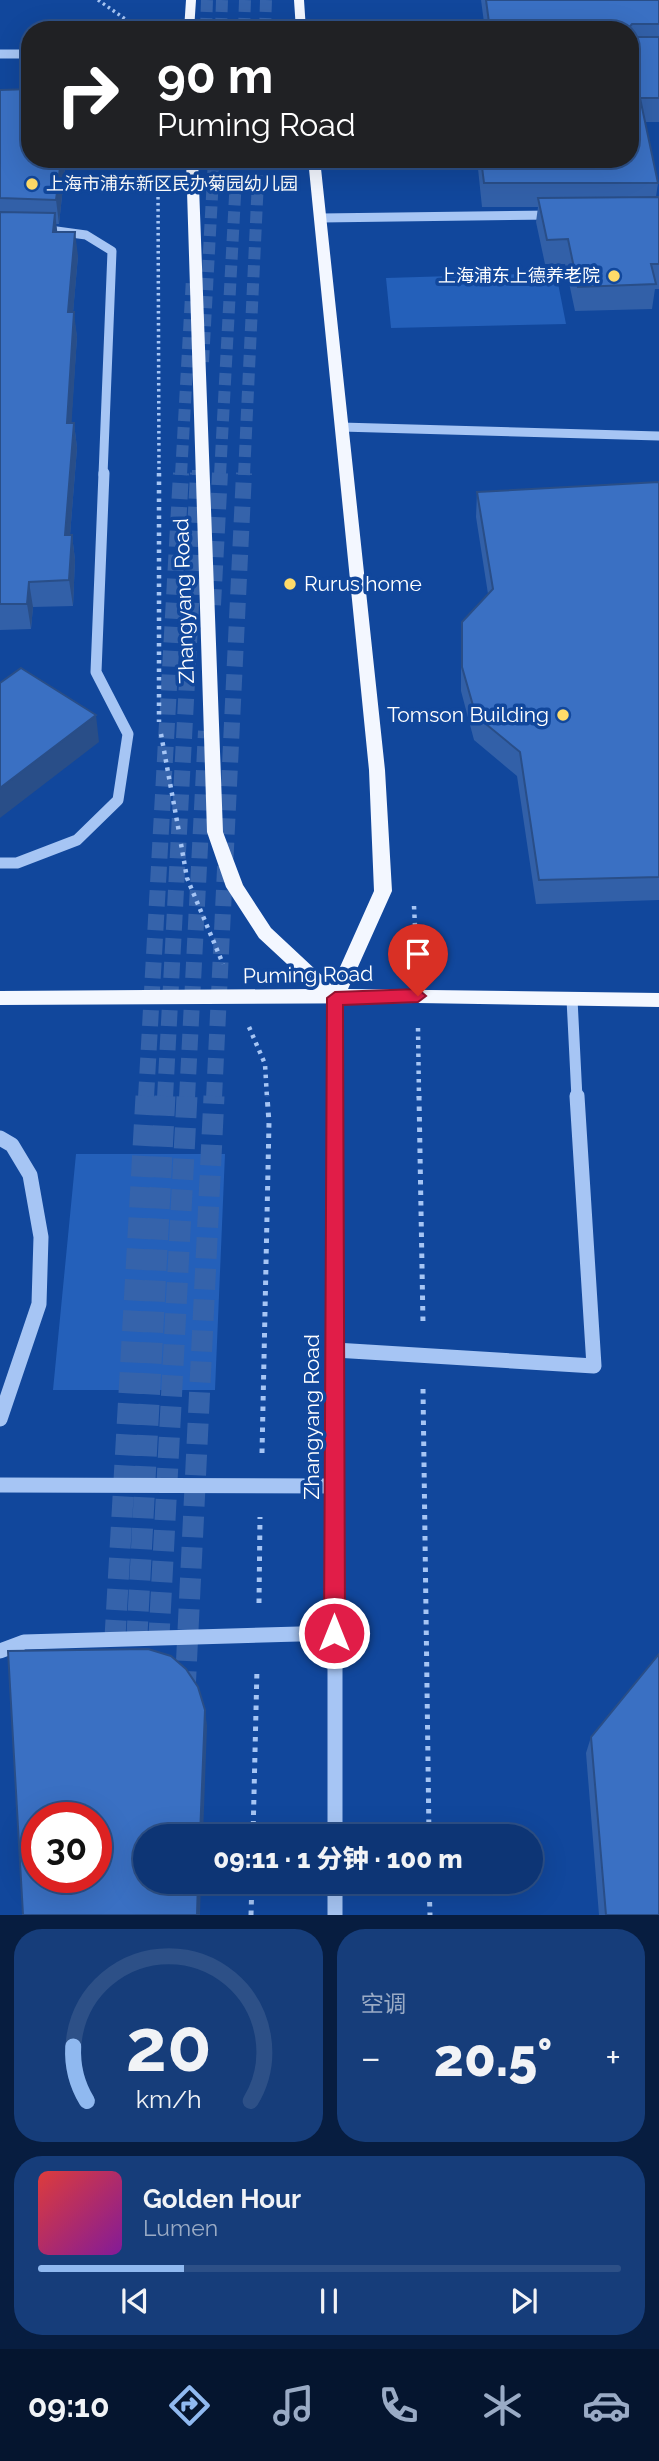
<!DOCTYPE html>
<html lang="zh">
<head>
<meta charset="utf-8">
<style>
  :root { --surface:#0d3575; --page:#163d7a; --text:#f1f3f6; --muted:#9aabc5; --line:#2d5087; --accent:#90b9f0 }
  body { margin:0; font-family:Raleway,"Noto Sans SC",sans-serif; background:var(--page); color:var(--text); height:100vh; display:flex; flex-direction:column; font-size:26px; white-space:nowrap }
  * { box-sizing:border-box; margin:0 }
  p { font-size:23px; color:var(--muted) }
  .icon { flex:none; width:38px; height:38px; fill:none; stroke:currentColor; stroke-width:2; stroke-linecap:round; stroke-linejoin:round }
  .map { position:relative; height:1915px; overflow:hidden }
  .panel { display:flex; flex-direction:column; gap:14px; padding:14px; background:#071d40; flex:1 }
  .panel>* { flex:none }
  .guide { position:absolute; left:21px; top:21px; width:618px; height:147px; border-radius:28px; box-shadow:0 7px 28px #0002,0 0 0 2px var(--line); background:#202124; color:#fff; overflow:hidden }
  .speed { position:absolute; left:21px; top:1802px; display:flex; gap:14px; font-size:35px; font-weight:700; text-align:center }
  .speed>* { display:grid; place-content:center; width:91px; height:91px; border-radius:50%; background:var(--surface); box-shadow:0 7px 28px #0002,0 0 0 2px var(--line); line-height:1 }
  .speed .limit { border:10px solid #d22; background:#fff; color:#111 }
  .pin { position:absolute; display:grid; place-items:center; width:60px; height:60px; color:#fff; margin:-72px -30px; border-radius:50% 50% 50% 0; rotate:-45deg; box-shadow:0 0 7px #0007 }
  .pin .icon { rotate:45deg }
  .me { position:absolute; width:77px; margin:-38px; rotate:0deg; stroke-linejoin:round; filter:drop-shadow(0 0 5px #0008) }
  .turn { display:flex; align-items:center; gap:24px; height:147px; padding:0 21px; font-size:32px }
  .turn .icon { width:91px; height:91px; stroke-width:2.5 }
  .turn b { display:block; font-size:49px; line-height:60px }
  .big { font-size:52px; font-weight:800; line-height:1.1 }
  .panel .card { flex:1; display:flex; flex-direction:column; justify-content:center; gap:10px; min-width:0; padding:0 24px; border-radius:28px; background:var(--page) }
  .panel .dial { align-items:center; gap:0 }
  .dial svg { height:182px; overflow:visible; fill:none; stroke:var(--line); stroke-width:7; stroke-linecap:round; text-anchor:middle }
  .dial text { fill:var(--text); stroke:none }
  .song { display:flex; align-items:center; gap:21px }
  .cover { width:84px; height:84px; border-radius:10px; background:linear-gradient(135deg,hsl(0 70% 55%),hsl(290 70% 35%)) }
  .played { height:7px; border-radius:4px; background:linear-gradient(90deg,var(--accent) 25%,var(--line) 25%) }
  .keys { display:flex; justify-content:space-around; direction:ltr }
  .heat { display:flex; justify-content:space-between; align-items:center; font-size:38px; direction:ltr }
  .panel .tiles { flex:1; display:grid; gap:14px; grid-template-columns:1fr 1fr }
  .card:last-child { grid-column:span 2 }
  .trip { position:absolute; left:133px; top:1824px; width:410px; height:70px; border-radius:35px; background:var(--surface); box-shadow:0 7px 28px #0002,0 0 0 2px var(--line); font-weight:800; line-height:70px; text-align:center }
  .menu { display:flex; height:112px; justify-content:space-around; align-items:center; background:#05152f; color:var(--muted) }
  .menu .icon { width:49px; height:49px }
  .menu .active { color:var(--accent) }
  .menu b { font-size:32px; color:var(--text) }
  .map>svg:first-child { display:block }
  .green { fill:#2460ba }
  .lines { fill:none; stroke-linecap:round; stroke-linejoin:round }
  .major-tunnel-far2 { stroke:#3563ab; stroke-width:12; stroke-dasharray:12 6; stroke-linecap:butt }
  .major-tunnel-far1 { stroke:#3563ab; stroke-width:16; stroke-dasharray:16 8; stroke-linecap:butt }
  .major-tunnel { stroke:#3563ab; stroke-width:21; stroke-dasharray:21 10; stroke-linecap:butt }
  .path-far2 { stroke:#a6c5f4; stroke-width:3.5; stroke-dasharray:2.5 3.5; stroke-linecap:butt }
  .path-far1 { stroke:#a6c5f4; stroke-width:4.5; stroke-dasharray:3.5 5; stroke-linecap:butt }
  .path { stroke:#a6c5f4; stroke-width:5; stroke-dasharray:4.5 6; stroke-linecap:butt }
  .minor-far2 { stroke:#a6c5f4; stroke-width:9 }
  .minor-far1 { stroke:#a6c5f4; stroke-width:11 }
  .minor { stroke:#a6c5f4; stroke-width:15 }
  .major { fill:#f3f7ff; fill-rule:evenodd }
  .wall { fill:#3260a8 }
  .shaded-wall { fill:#294e88 }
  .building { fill:#3a70c3; stroke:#294e88; stroke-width:2; fill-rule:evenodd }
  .route { fill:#e11d48; stroke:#92132f; stroke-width:2 }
  .poi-dot { fill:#ffdb69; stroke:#11479c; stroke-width:2.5 }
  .labels { text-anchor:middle; stroke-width:7; stroke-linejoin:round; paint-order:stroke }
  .far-poi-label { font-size:18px; fill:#fff; stroke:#11479c; text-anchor:start }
  .poi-label { font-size:21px; fill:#fff; stroke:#11479c; text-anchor:start }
  .street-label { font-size:21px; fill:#fff; stroke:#11479c }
</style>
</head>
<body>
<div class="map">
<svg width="659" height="1915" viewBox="0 0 659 1915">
  <rect width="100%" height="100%" fill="#11479c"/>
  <path class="green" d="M556,273l10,51 -175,4 -5,-50z
    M76,1154h149l-10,236h-162z"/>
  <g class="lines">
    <path class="major-tunnel-far2" d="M206,30l1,-30
      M221,30l1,-30
      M244,30l1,-30
      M265,30l1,-30
      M203,362l11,-203
      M181,475l11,-197
      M198,475v-5
      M220,475l17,-316
      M244,475l15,-316"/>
    <path class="major-tunnel-far1" d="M213,605l7,-132
      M146,1098l35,-625
      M165,1098l33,-625
      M187,1098l19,-367
      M214,1098l30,-625"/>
    <path class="major-tunnel" d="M113,1672l33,-576
      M135,1673l30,-577
      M157,1675l30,-579
      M185,1692l29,-596"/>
    <path class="path-far2" d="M98,0l33,23 16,7
      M158,185l1,290"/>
    <path class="path-far1" d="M159,473v249
      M161,734l18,98
      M181,844l6,34 36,86
      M414,906l3,61
      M249,1027l16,37 2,34
      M418,1028l1,70"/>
    <path class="path" d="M419,1096l4,228
      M423,1389l6,447
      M262,1453l7,-331 -2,-26
      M259,1603l1,-86
      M253,1836l4,-168
      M429,1881l1,34
      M251,1915l1,-34"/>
    <path class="minor-far2" d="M0,54h30
      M321,218l231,-3
      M42,229l44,6 26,16 -9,224
      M341,427l318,9"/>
    <path class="minor-far1" d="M0,863h17l60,-23 41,-40 10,-66 -32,-62 8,-199
      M335,998v100
      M572,999l5,99"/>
    <path class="minor" d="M335,1096v740
      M0,1138l12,7 18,30 11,62 -2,67 -39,115
      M335,1350l259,16 -17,-270
      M0,1485l335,1
      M0,1651l24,-9 311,-9
      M335,1881v34"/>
    <path class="major" d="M186,0h10l-2,30h-10z
      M294,0h10l2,30h-10z
      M186,159h12l25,673 20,53 28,43 61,57 42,-94 -5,-121 -61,-611h12l65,611 7,121 -44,98 311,4v14l-241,-4 -418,2v-14l314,-2 -55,-51 -33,-51 -19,-55z"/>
  </g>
  <path class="wall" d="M481,0h178v122h-14l13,61 -2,14h3v92h-4l-3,20 -77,2 -10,-47h-20l-9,-42 2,-15h-56l-5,-48h153v-129h-145z
    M0,90l30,69h36l-7,65h-3l1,8 21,24 -5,56 4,25 -6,86h3l3,25 -7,87h2l3,25 -2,46 -40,1 -2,22 -31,1z
    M659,482v418l-123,4 -19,-128 -43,-36 -13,-49v-45l1,-24 26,-28 -12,-77 1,-25z
    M591,1737l68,178h-60l-13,-162z"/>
  <path class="shaded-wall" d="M61,159h5l-7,65 -3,-24z
    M55,213l3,25 -5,-6z
    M75,232l3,24 -7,81 -3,-25z
    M74,312l3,25 -7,111 -3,-25z
    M74,423l3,25 -9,112 -3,-25z
    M72,535l3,25 -2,46 -4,-26z
    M29,582l4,25 -2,22 -4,-25z
    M96,715l3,27 -99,76v-30z
    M205,1710l2,16 -4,110h-3z
    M198,1881h3l-1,34h-3z"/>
  <path class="building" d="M486,0h173v24h-27l-5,6h-137z
    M630,35l2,2h27v61h-19l18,85h-174l-3,-24h149z
    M30,89v70h31l-5,41 -56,-2v-108z
    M659,197v67h-8l5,20 -78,3 -10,-48 -21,1 -9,-42z
    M0,212l55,1 -2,19h22l-7,80h6l-7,111h7l-9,112h7l-3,45 -40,2 -2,22h-27z
    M659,482v395l-120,3 -19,-128 -44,-36 -14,-49v-45l31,-33 -16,-97z
    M21,668l75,47 -96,73v-105z
    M148,1649l23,7 15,13 12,18 7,23 -5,126h-55v45h53l-1,34h-174l-15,-264zM37,1818h59v60h-59z
    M659,1654v261h-53l-15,-178z"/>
  <path class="route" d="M418,989l8,7 -8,6 -75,3 2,628 -3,8 -8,2 -7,-2 -3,-8 3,-635 8,-6z"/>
  <g class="poi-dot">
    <circle cx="32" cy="184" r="7"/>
    <circle cx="614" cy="276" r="7"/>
    <circle cx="290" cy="584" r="7"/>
    <circle cx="563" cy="715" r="7"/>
  </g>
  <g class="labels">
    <g class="far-poi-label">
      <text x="46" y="190">上海市浦东新区民办菊园幼儿园</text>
      <text x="600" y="282" text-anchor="end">上海浦东上德养老院</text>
    </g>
    <g class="poi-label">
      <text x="304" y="591">Rurus home</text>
      <text x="549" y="722" text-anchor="end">Tomson Building</text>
    </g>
    <g class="street-label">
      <text transform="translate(184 601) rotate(-92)" y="7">Zhangyang Road</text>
      <text transform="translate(308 975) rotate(-1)" y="7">Puming Road</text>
      <text transform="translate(312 1417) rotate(-90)" y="7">Zhangyang Road</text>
    </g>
  </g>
</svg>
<div class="speed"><div class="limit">30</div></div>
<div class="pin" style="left:418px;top:996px;background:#d93025"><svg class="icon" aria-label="arrive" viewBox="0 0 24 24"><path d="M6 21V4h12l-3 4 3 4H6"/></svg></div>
<svg class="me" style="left:334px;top:1633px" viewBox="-20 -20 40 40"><circle r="17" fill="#e11d48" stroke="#fff" stroke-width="3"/><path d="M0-11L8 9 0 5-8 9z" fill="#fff"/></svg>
<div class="trip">09:11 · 1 分钟 · 100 m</div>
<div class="guide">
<div class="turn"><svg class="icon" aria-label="right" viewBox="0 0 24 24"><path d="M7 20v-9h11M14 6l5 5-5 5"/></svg><div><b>90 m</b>Puming Road</div></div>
</div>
</div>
<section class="panel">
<div class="tiles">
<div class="card dial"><svg viewBox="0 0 100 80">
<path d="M14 69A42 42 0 1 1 86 69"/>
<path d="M14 69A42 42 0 0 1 8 45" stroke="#90b9f0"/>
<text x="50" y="56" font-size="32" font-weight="700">20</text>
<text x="50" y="72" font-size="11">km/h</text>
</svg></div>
<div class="card"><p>空调</p>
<div class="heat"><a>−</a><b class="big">20.5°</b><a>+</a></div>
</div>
<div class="card">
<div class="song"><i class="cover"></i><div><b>Golden Hour</b><p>Lumen</p></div></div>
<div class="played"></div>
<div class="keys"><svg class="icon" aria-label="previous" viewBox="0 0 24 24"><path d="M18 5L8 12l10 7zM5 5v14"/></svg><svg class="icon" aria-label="pause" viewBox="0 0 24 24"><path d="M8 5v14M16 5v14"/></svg><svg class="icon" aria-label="next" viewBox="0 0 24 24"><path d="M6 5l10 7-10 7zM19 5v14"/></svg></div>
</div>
</div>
</section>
<nav class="menu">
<b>09:10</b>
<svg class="icon active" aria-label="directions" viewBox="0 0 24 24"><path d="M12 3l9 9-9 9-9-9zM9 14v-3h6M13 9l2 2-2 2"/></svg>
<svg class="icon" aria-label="music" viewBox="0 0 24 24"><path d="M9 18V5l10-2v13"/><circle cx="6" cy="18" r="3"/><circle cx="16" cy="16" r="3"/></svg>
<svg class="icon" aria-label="phone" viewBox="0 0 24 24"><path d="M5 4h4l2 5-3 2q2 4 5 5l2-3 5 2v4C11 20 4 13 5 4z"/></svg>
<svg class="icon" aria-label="climate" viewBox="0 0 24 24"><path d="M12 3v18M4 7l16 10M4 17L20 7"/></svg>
<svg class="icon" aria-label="car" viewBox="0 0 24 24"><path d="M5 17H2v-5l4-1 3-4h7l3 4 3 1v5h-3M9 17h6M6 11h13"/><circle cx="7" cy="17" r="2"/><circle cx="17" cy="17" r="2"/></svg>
</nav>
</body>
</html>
